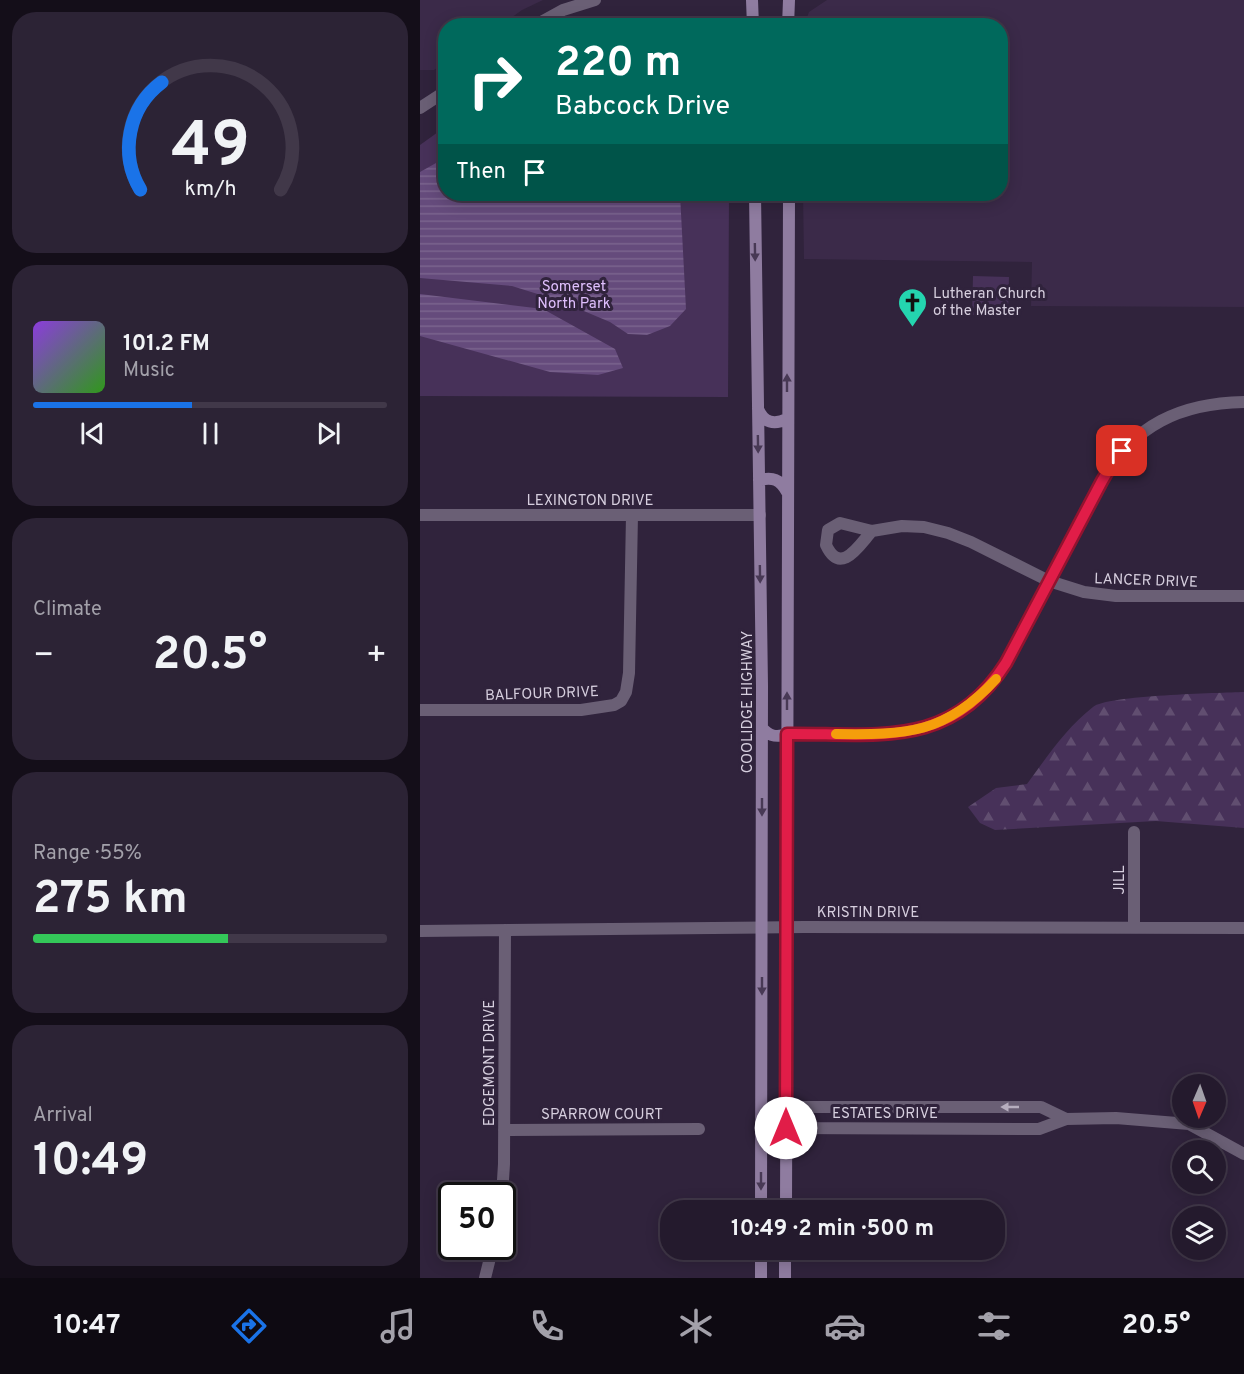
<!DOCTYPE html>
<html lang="en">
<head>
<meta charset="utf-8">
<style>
  :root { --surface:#241a2d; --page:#2c2335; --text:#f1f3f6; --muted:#a3a1aa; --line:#413849; --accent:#1a73e8 }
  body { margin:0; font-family:Overpass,sans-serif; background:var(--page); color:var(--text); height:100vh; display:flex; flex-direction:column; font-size:22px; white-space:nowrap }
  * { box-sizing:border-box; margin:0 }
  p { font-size:20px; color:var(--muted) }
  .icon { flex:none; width:33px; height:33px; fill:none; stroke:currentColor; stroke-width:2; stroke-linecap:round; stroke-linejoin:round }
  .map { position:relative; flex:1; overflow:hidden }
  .sheet { display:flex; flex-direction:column; gap:12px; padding:12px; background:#140e19; width:420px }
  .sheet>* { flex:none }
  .banner { position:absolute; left:18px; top:18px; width:570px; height:183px; border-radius:24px; box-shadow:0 3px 15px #0003,0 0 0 2px var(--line); background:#00695c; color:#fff; overflow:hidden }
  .needle { width:39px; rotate:182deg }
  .buttons { position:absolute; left:752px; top:1074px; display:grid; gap:12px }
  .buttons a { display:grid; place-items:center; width:54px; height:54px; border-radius:50%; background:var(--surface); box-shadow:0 3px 15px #0003,0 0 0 2px var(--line); font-size:30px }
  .speed { position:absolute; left:18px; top:1182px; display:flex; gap:12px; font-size:30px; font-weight:700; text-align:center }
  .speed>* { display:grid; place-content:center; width:78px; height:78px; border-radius:50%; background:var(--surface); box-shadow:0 3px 15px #0003,0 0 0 2px var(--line); line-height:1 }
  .speed .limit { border:3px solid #111; border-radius:9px; background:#fff; color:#111 }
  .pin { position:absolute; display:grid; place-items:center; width:51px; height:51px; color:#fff; margin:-26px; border-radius:12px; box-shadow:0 3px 9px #0006 }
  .me { position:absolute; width:66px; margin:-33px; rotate:0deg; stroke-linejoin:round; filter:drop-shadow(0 0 4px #0008) }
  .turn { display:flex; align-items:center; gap:21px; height:126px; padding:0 18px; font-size:27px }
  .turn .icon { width:78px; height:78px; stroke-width:2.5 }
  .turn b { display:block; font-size:42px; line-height:51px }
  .then { display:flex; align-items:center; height:57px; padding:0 18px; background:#0003; gap:12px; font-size:22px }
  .big { font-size:45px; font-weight:700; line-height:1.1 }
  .sheet .tile { flex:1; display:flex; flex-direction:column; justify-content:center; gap:9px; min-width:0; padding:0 21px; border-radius:24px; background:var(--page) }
  .sheet .dial { align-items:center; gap:0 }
  .dial svg { height:156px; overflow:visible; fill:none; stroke:var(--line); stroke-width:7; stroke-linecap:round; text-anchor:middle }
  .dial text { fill:var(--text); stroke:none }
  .song { display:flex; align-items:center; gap:18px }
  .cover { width:72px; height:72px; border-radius:9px; background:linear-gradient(135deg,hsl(270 70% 55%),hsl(110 70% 35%)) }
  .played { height:6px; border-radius:3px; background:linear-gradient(90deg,var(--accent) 45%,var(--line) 45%) }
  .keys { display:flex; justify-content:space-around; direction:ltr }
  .heat { display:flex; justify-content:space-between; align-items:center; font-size:33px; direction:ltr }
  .charge { height:9px; border-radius:4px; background:linear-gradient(90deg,#34c759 55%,var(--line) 0) }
  .trip { position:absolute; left:240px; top:1200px; width:345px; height:60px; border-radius:24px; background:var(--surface); box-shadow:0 3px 15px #0003,0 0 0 2px var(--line); font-weight:700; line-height:60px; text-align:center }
  .tab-bar { display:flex; height:96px; justify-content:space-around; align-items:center; background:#0e0a12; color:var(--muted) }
  .tab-bar .icon { width:42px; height:42px }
  .tab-bar .active { color:var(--accent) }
  .tab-bar b { font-size:27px; color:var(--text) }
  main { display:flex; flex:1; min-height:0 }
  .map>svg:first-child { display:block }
  .built { fill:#3b2a49 }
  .green { fill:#473159 }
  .forest { fill:url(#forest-firs) }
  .water { fill:url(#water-rules) }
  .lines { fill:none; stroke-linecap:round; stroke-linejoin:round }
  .minor { stroke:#6a5f75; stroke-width:12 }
  .secondary { stroke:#8f7ca0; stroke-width:12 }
  .oneway { fill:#483955 }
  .oneway2 { fill:#b6adbe }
  .route-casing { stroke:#92132f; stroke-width:15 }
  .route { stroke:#e11d48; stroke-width:10 }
  .slow { stroke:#f59e0b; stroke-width:10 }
  .labels { text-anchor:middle; stroke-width:6; stroke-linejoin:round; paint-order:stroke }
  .park-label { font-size:15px; fill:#dfbffd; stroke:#30233c }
  .poi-label { font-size:15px; fill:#d6cede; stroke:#30233c; text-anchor:start }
  .street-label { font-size:15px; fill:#d6cede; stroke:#30233c }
</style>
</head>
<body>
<main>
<section class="sheet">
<div class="tile dial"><svg viewBox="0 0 100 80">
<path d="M14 69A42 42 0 1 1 86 69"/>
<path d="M14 69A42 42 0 0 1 25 14" stroke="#1a73e8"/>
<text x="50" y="56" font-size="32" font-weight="700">49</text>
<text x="50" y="72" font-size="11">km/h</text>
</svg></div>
<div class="tile">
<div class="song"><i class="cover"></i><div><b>101.2 FM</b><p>Music</p></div></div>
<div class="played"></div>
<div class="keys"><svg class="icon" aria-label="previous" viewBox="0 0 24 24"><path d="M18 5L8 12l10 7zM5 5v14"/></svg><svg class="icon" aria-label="pause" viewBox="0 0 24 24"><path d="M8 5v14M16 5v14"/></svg><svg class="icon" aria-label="next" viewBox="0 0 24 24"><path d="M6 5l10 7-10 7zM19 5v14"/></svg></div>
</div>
<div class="tile"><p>Climate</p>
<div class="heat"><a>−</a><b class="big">20.5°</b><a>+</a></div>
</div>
<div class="tile"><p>Range · 55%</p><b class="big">275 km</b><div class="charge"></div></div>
<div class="tile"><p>Arrival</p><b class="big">10:49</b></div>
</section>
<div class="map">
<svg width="824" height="1278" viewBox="0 0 824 1278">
  <defs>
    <pattern id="forest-firs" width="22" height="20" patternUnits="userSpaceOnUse" patternTransform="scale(1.5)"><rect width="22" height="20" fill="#473159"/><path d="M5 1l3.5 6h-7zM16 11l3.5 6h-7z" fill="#614e70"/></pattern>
    <pattern id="water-rules" width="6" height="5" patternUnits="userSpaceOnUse" patternTransform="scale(1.5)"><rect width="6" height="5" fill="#654b7c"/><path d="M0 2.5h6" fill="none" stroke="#7a648e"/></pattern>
  </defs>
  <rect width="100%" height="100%" fill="#30233c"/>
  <path class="built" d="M0,0h123l-21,10 -21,15 -55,1 -1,37 -11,7h-14z
    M407,0h417v307l-213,-1 1,-44 -228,-3 -1,-65h197v-168l-196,-1 5,-13z"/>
  <path class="green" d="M25,127l1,67h283l-1,203 -308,-1v-251z
    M553,276l36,1 -1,38h-36z"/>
  <path class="forest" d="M824,692v136l-88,-7 -161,9 -15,-7 -12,-16 28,-19 31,-4c20,-27 39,-56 66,-77 14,-12 127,-14 151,-15z"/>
  <path class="water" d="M25,158l1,36h234l6,115 -16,17 -23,9 -19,-1 -18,-12 -50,-21 -48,-15 -92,-8v-106z
    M0,294l123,15 72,40 8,19 -25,7 -48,-3 -130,-36z"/>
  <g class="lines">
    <path class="minor" d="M114,26l29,-16 32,-10
      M0,108l26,-17
      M0,515h340
      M452,531c-12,13 -31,46 -46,14l2,-15 12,-7 32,8 30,-5 22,1 24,6 23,9 78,39 35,11 32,4h128
      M0,710h161l33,-5 7,-4 5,-9 3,-19 3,-158
      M367,734c88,-1 164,16 219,-71l96,-182c31,-56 79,-78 142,-79
      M714,832v96
      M0,931l384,-4 440,1
      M341,1117l25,11 253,1 27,-10 50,-1 73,6 55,30
      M341,1117l25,-10h255l25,12
      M84,1130l195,-1
      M82,1196l2,-32 1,-234
      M65,1278l8,-32"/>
    <path class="secondary" d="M332,0l1,26
      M368,26l1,-26
      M335,194l7,492 -1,524
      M338,409c6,14 16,16 29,10
      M339,480c14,-3 21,-1 28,12
      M342,728c7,8 14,10 25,6
      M366,1210l3,-1016
      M341,1278v-28
      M365,1278v-28"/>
  </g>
  <defs><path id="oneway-solid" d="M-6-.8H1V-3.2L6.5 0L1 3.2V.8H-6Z" transform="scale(1.5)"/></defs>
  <g class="oneway">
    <use href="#oneway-solid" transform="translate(335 252) rotate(89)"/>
    <use href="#oneway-solid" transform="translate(367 383) rotate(-90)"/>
    <use href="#oneway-solid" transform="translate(338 444) rotate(89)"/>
    <use href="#oneway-solid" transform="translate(340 574) rotate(89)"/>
    <use href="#oneway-solid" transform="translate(367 701) rotate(-90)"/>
    <use href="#oneway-solid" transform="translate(342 807) rotate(90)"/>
    <use href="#oneway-solid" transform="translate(342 986) rotate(90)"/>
    <use href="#oneway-solid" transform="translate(341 1181) rotate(90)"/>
  </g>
  <use class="oneway2" href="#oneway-solid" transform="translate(590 1107) rotate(-180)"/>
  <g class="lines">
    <defs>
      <path id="route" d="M366,1128l1,-394c88,-1 164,16 219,-71l96,-182 10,-17 10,-13"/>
    </defs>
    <use href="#route" class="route-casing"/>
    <use href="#route" class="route"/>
    <path class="slow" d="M416,734c70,1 110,0 160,-55"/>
  </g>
  <defs>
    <symbol id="church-pin" viewBox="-11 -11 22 30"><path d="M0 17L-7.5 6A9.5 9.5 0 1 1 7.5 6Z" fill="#24d5af" stroke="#30233c"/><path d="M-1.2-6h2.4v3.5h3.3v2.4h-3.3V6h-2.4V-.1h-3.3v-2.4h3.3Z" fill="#111"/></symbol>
  </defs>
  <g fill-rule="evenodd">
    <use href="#church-pin" x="476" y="286" width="33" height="45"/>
  </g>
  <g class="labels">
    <g class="park-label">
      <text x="154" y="291">Somerset<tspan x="154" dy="17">North Park</tspan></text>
    </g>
    <g class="poi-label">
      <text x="513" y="298">Lutheran Church<tspan x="513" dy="17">of the Master</tspan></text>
    </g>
    <g class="street-label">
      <text x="170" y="505">LEXINGTON DRIVE</text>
      <text transform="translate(726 580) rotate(2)" y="5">LANCER DRIVE</text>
      <text transform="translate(122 693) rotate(-2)" y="5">BALFOUR DRIVE</text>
      <text transform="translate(327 702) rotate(-90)" y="5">COOLIDGE HIGHWAY</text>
      <text transform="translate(699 880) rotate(-90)" y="5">JILL</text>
      <text x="448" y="917">KRISTIN DRIVE</text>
      <text transform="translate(69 1063) rotate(-90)" y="5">EDGEMONT DRIVE</text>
      <text x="465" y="1118">ESTATES DRIVE</text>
      <text x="182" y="1119">SPARROW COURT</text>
    </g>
  </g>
</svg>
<div class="buttons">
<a><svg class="needle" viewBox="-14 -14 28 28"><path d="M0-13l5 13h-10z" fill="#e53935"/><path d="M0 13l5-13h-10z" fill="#a3a1aa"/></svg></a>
<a><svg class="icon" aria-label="search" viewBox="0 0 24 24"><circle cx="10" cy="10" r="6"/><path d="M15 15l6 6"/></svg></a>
<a><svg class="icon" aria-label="layers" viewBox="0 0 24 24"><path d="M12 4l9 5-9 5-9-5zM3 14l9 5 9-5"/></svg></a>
</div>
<div class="speed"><div class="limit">50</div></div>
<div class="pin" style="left:702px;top:451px;background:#d93025"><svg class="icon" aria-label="arrive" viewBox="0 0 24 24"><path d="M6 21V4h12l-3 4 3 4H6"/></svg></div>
<svg class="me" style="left:366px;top:1128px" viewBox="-20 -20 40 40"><circle r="19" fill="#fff"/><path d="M0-13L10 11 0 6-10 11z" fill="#e11d48"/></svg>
<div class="trip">10:49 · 2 min · 500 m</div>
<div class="banner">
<div class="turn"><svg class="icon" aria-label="right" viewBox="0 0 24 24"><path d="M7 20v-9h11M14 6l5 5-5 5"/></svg><div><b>220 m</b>Babcock Drive</div></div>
<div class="then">Then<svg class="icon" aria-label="arrive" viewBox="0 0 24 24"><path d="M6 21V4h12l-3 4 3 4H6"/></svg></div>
</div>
</div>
</main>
<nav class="tab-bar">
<b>10:47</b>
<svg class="icon active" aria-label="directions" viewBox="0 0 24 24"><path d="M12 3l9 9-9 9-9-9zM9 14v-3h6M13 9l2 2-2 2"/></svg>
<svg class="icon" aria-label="music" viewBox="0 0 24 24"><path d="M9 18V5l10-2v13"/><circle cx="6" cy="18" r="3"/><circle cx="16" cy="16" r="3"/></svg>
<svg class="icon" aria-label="phone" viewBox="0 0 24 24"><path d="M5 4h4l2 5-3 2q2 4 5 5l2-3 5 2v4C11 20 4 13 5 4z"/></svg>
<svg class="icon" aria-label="climate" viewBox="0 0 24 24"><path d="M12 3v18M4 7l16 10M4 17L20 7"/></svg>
<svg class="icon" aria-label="car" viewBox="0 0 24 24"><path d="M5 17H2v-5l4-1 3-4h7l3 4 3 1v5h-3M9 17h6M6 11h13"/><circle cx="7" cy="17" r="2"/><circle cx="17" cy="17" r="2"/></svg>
<svg class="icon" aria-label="filters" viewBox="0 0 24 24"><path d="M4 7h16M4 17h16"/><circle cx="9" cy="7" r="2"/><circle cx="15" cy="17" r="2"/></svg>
<b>20.5°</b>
</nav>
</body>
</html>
